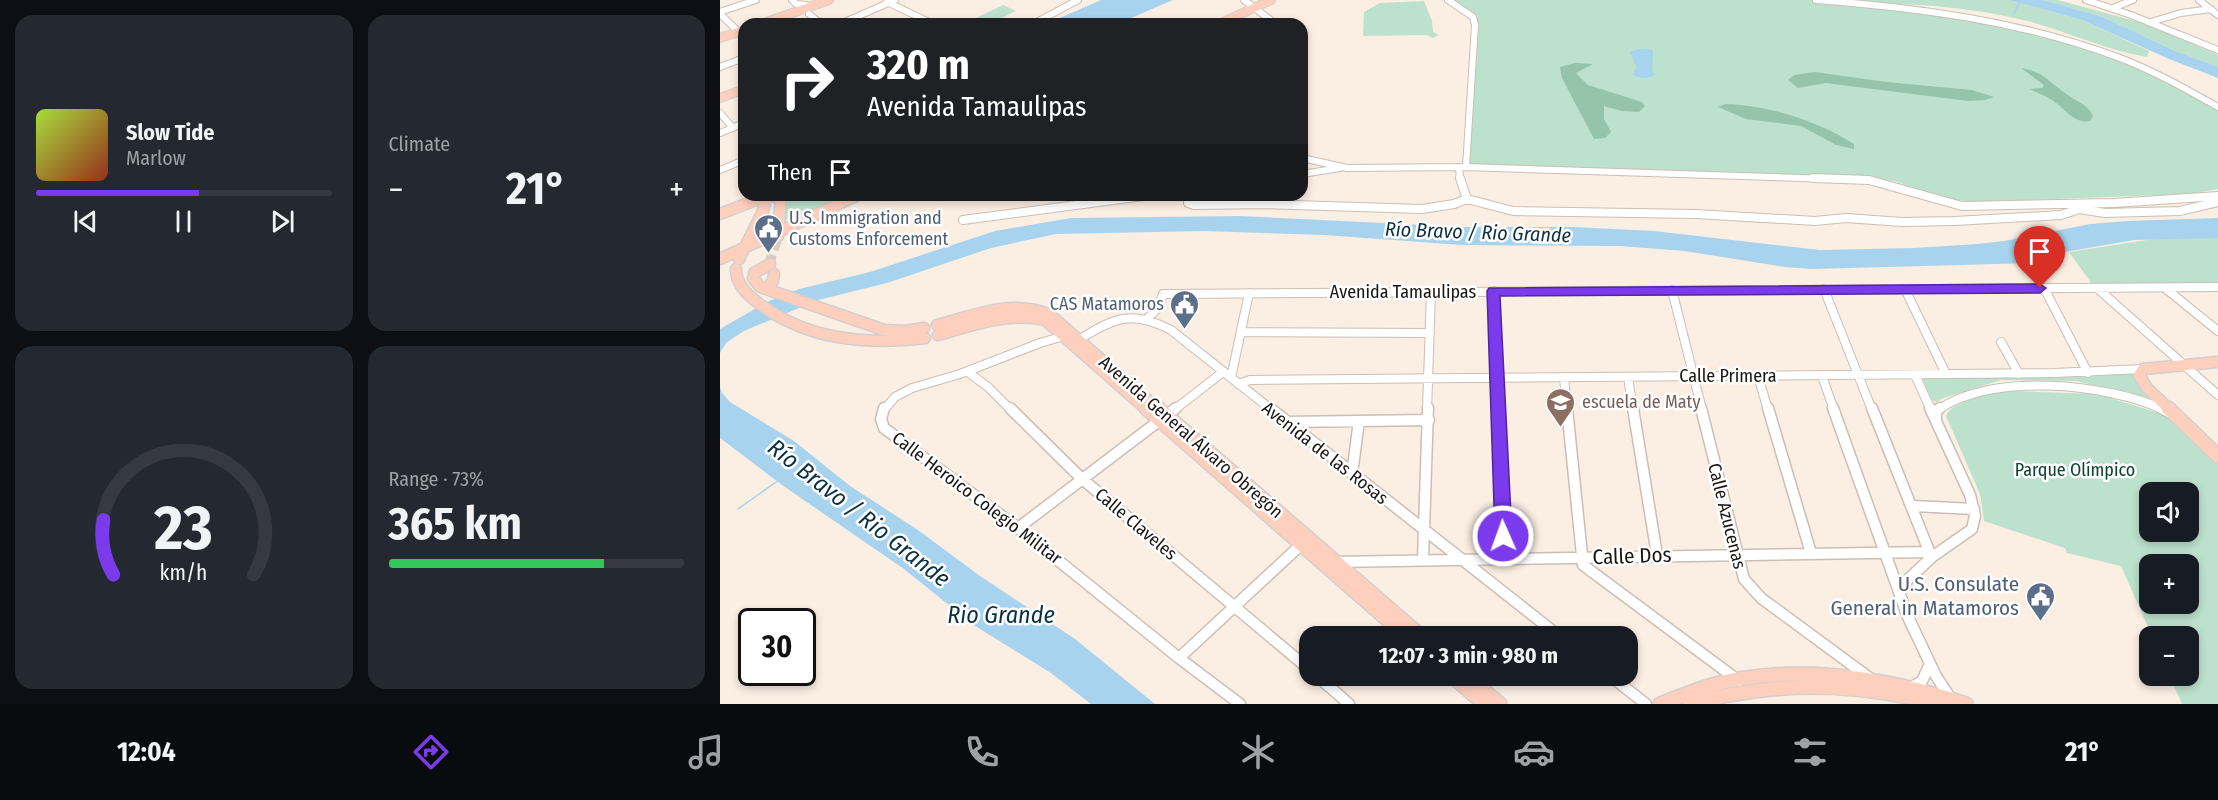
<!DOCTYPE html>
<html lang="en">
<head>
<meta charset="utf-8">
<style>
  :root { --surface:#171b24; --page:#242831; --text:#f1f3f6; --muted:#9ea1a6; --line:#363941; --accent:#7c3aed }
  body { margin:0; font-family:"Fira Sans Condensed",sans-serif; background:var(--page); color:var(--text); height:100vh; display:flex; flex-direction:column; font-size:22px; white-space:nowrap }
  * { box-sizing:border-box; margin:0 }
  p { font-size:20px; color:var(--muted) }
  .icon { flex:none; width:33px; height:33px; fill:none; stroke:currentColor; stroke-width:2; stroke-linecap:round; stroke-linejoin:round }
  .map { position:relative; flex:1; overflow:hidden }
  .sheet { display:flex; flex-direction:column; gap:15px; padding:15px; background:#0d0f14; width:720px }
  .sheet>* { flex:none }
  .banner { position:absolute; left:18px; top:18px; width:570px; height:183px; border-radius:18px; box-shadow:0 3px 9px #0003; background:#202124; color:#fff; overflow:hidden }
  .tools { position:absolute; left:1419px; top:482px; display:grid; gap:12px }
  .tools a { display:grid; place-items:center; width:60px; height:60px; border-radius:12px; background:var(--surface); box-shadow:0 3px 9px #0003; font-size:30px }
  .speed { position:absolute; left:18px; top:608px; display:flex; gap:12px; font-size:30px; font-weight:700; text-align:center }
  .speed>* { display:grid; place-content:center; width:78px; height:78px; border-radius:50%; background:var(--surface); box-shadow:0 3px 9px #0003; line-height:1 }
  .speed .limit { border:3px solid #111; border-radius:9px; background:#fff; color:#111 }
  .pin { position:absolute; display:grid; place-items:center; width:51px; height:51px; color:#fff; margin:-62px -26px; border-radius:50% 50% 50% 0; rotate:-45deg; box-shadow:0 0 6px #0007 }
  .pin .icon { rotate:45deg }
  .me { position:absolute; width:66px; margin:-33px; rotate:358deg; stroke-linejoin:round; filter:drop-shadow(0 0 4px #0008) }
  .turn { display:flex; align-items:center; gap:21px; height:126px; padding:0 30px; font-size:27px }
  .turn .icon { width:78px; height:78px; stroke-width:2.5 }
  .turn b { display:block; font-size:42px; line-height:51px }
  .then { display:flex; align-items:center; height:57px; padding:0 30px; background:#0003; gap:12px; font-size:22px }
  .big { font-size:45px; font-weight:700; line-height:1.1 }
  .sheet .tile { flex:1; display:flex; flex-direction:column; justify-content:center; gap:9px; min-width:0; padding:0 21px; border-radius:18px; background:var(--page) }
  .sheet .dial { align-items:center; gap:0 }
  .dial svg { height:156px; overflow:visible; fill:none; stroke:var(--line); stroke-width:7; stroke-linecap:round; text-anchor:middle }
  .dial text { fill:var(--text); stroke:none }
  .song { display:flex; align-items:center; gap:18px }
  .cover { width:72px; height:72px; border-radius:9px; background:linear-gradient(135deg,hsl(80 70% 55%),hsl(10 70% 35%)) }
  .played { height:6px; border-radius:3px; background:linear-gradient(90deg,var(--accent) 55%,var(--line) 55%) }
  .keys { display:flex; justify-content:space-around; direction:ltr }
  .heat { display:flex; justify-content:space-between; align-items:center; font-size:33px; direction:ltr }
  .charge { height:9px; border-radius:4px; background:linear-gradient(90deg,#34c759 73%,var(--line) 0) }
  .sheet .tiles { flex:1; display:grid; gap:15px; grid-template-columns:repeat(2,1fr) }
  .trip { position:absolute; left:579px; top:626px; width:339px; height:60px; border-radius:18px; background:var(--surface); box-shadow:0 3px 9px #0003; font-weight:700; line-height:60px; text-align:center }
  .tab-bar { display:flex; height:96px; justify-content:space-around; align-items:center; background:#090b0e; color:var(--muted) }
  .tab-bar .icon { width:42px; height:42px }
  .tab-bar .current { color:var(--accent) }
  .tab-bar b { font-size:27px; color:var(--text) }
  main { display:flex; flex:1; min-height:0 }
  .map>svg:first-child { display:block }
  .green { fill:#bce1cc; fill-rule:evenodd }
  .forest { fill:#96c4ab }
  .water { fill:#a7d3ee }
  .lines { fill:none; stroke-linecap:round; stroke-linejoin:round }
  .stream { stroke:#a7d3ee; stroke-width:1.5 }
  .major-tunnel { stroke:#d9cdc3; stroke-width:10; stroke-dasharray:10 5; stroke-linecap:butt }
  .minor-far2-casing { stroke:#cbbfb4; stroke-width:8 }
  .minor-far1-casing { stroke:#cbbfb4; stroke-width:10 }
  .minor-casing { stroke:#cbbfb4; stroke-width:13 }
  .major-far2-casing { stroke:#d1d0cf; stroke-width:10 }
  .major-far1-casing { stroke:#d1d0cf; stroke-width:13 }
  .major-casing { stroke:#d1d0cf; stroke-width:16 }
  .minor-far2 { stroke:#fff; stroke-width:6 }
  .minor-far1 { stroke:#fff; stroke-width:8 }
  .minor { stroke:#fff; stroke-width:10 }
  .major-far2 { stroke:#fecfbd; stroke-width:8 }
  .major-far1 { stroke:#fecfbd; stroke-width:10 }
  .major { stroke:#fecfbd; stroke-width:13 }
  .route { fill:#7c3aed; stroke:#51269a; stroke-width:1.5 }
  .labels { text-anchor:middle; stroke-width:5; stroke-linejoin:round; paint-order:stroke }
  .service-label { font-size:18px; fill:#4e5e75; stroke:#fff; text-anchor:start }
  .street-label { font-size:18px; fill:#181410; stroke:#fff }
  .education-label { font-size:18px; fill:#785e54; stroke:#fff; text-anchor:start }
  .park-label { font-size:18px; fill:#09452d; stroke:#fff }
  .water-label { font-size:20px; font-style:italic; fill:#0a3042; stroke:#fff }
  .near-street-label { font-size:21px; fill:#181410; stroke:#fff }
  .near-service-label { font-size:21px; fill:#4e5e75; stroke:#fff; text-anchor:end }
  .near-water-label { font-size:24px; font-style:italic; fill:#0a3042; stroke:#fff }
</style>
</head>
<body>
<main>
<section class="sheet">
<div class="tiles">
<div class="tile">
<div class="song"><i class="cover"></i><div><b>Slow Tide</b><p>Marlow</p></div></div>
<div class="played"></div>
<div class="keys"><svg class="icon" aria-label="previous" viewBox="0 0 24 24"><path d="M18 5L8 12l10 7zM5 5v14"/></svg><svg class="icon" aria-label="pause" viewBox="0 0 24 24"><path d="M8 5v14M16 5v14"/></svg><svg class="icon" aria-label="next" viewBox="0 0 24 24"><path d="M6 5l10 7-10 7zM19 5v14"/></svg></div>
</div>
<div class="tile"><p>Climate</p>
<div class="heat"><a>−</a><b class="big">21°</b><a>+</a></div>
</div>
<div class="tile dial"><svg viewBox="0 0 100 80">
<path d="M14 69A42 42 0 1 1 86 69"/>
<path d="M14 69A42 42 0 0 1 9 41" stroke="#7c3aed"/>
<text x="50" y="56" font-size="32" font-weight="700">23</text>
<text x="50" y="72" font-size="11">km/h</text>
</svg></div>
<div class="tile"><p>Range · 73%</p><b class="big">365 km</b><div class="charge"></div></div>
</div>
</section>
<div class="map">
<svg width="1498" height="704" viewBox="0 0 1498 704">
  <rect width="100%" height="100%" fill="#fbeee3"/>
  <path class="green" d="M730,0h559l73,20 67,31 -2,6c-43,-7 -82,-27 -124,-37 -49,-12 -110,-18 -160,-15 45,6 91,11 136,18 77,13 153,48 219,88v78l-28,5 -216,8 -30,-4 -50,-17 -428,-14 9,-151z
    M1323,0h15l88,24 72,31v12l-45,-17 -70,-33z
    M704,1l8,20 1,11 6,3 -6,3 -6,-3 -64,1 1,-24 16,-9z
    M283,5l13,6c-16,7 -27,17 -44,9z
    M127,195l-53,26 -9,-2 1,-18 3,-3z
    M1440,238h58v45l-126,1 -23,-32z
    M1414,372l4,12 15,15 -77,-18 -75,-1 -58,18 -6,4 -5,-2 -10,-22z
    M1292,391l85,3 65,20 10,6 46,44v240h-36l-13,-29h19v-39h-36l-31,-70 -54,-13 -2,-5 -81,-27 -4,-27 -34,-78c6,-16 50,-24 66,-25zM1430,492h38v39h-38zM1430,564h38v39h-38z"/>
  <path class="forest" d="M855,63l18,1 -17,9 12,12 54,17 3,4 -6,6 -17,-1 -18,-5v13l7,13 -6,6 -11,1 -32,-61 -2,-11z
    M1301,68c23,4 27,13 44,25 10,8 23,11 28,23l-3,5c-15,3 -23,-10 -34,-18 -7,-6 -18,-10 -27,-14l13,-1 2,-3z
    M1095,72l71,10 86,8 22,7 -9,3 -17,1 -142,-18 -28,5 -10,-8 6,-5z
    M1005,104c43,1 93,17 129,40v5l-18,-4 -35,-19 -55,-7 -28,-12z"/>
  <path class="water" d="M381,0h72l-56,24h-71z
    M1289,0h34l60,17 70,33 45,17v11l-49,-19 -87,-39z
    M919,49h9l5,2 -1,20 3,4c-7,4 -17,4 -23,-1l5,-6 -7,-16z
    M520,216l224,11h109l81,4 166,19 95,-2 62,-4 27,-3 86,-17 38,-3 90,-3v20l-84,2 -75,13 -14,8 -8,2 -225,6 -28,-2 -99,-16 -65,-5 -158,-1 -138,-10 -120,-4 -148,3 -65,14 -104,35 -69,17 -74,31 -17,11 -7,11v-24l49,-28 30,-12 71,-17 125,-41 76,-13z
    M0,387l2,6 8,9 64,39 56,45 68,44 62,46 95,63 80,65h-64l-40,-31 -76,-47 -71,-57 -122,-84 -62,-47z"/>
  <g class="lines">
    <path class="stream" d="M1293,15l8,-15
      M18,509l41,-29"/>
    <path class="major-tunnel" d="M49,264l9,-28"/>
    <defs>
      <path id="minor-far2" d="M72,0l4,4 10,1
        M524,0l32,24
        M728,0l25,17 2,8 -9,142
        M1096,0c104,8 206,21 304,58 34,13 66,31 98,49
        M1366,0l45,15 87,35
        M1479,0l19,15
        M167,2l40,19
        M1393,8l20,-8
        M0,12l36,-12
        M0,14l24,23
        M89,14l12,10
        M1431,22l30,-9 30,-4
        M120,24l55,-24
        M313,24l45,-24
        M0,67l24,-9
        M0,113l13,15
        M0,133l24,-10
        M582,158l45,10 119,-1 394,13
        M739,167l1,13
        M0,170l24,-10
        M582,174l38,-6"/>
      <path id="minor-far1" d="M740,178l7,21
        M1093,178l56,2 93,26 152,-3 104,-7
        M468,195v8l6,2 71,-1 157,5 32,-5 13,-5 46,12 183,3 119,7 31,-3 56,4 53,-1 106,-6 18,-6 26,4 75,-2 38,-9
        M243,220l188,-25
        M1324,288l44,85
        M1377,288l121,107
        M1445,288l53,43
        M1104,289l48,121
        M1185,289l41,85
        M952,290l30,120
        M774,291l4,119
        M427,319l11,-11 5,-14 1055,-7
        M521,332l189,1
        M360,339c35,-22 53,-29 91,-9l101,80
        M1281,342l18,32
        M248,372l20,15 23,23
        M1195,375l16,35
        M1038,376l10,34
        M1102,376l12,34
        M844,377l3,33
        M908,377l5,33
        M511,378l18,-85
        M518,384l12,-4 804,-7 89,-4
        M164,410l11,-13 17,-9 48,-14 80,-31 24,-7
        M454,410l49,-38
        M707,410l4,-118
        M1218,410c53,-38 169,-27 226,0"/>
      <path id="minor" d="M164,408l-3,11 3,9 134,100 161,130 61,46
        M290,408l71,70 229,192
        M550,408l289,228
        M778,408l6,151
        M847,408l16,157 156,116
        M913,408l24,147
        M981,408l43,171 17,19 110,81
        M1048,408l43,145
        M1113,408l75,209 28,59 15,23
        M1152,408l59,148
        M1441,408l8,4
        M1216,420v-9l4,-3
        M566,422l143,-2
        M632,474l7,-53
        M1193,506l61,3
        M298,528l158,-120
        M703,560l5,-152
        M615,562l594,-10
        M1178,589l34,-32 40,-28 3,-13 -5,-21 -40,-87
        M459,658l125,-116
        M596,675l33,29
        M889,675l37,29
        M1190,688l12,-7 8,-17"/>
      <path id="major-far2" d="M41,24l68,-24
        M499,24l52,-24
        M0,38l24,-8
        M0,98l24,-9"/>
      <path id="major-far1" d="M0,214l36,-14 23,-5
        M58,236l3,-41
        M0,259l138,-64
        M19,259l24,-48 4,-16
        M16,269c0,14 10,25 21,33 49,38 108,43 168,36
        M34,273l16,-9
        M33,278l7,9 124,43 22,1 18,-3
        M48,288l5,-7 1,-7
        M217,325c39,-10 73,-26 112,-11l110,96
        M218,335c36,-10 69,-23 107,-15l102,90
        M1450,410l-23,-22 -8,-13 4,-6 75,-7"/>
      <path id="major" d="M426,408l260,228
        M438,408l263,228
        M1448,408l50,48
        M731,675l33,29
        M746,675l34,29
        M940,704c26,-10 52,-21 79,-25 76,-13 154,1 227,25
        M970,704c84,-23 164,-22 248,0"/>
    </defs>
    <use href="#minor-far2" class="minor-far2-casing"/>
    <use href="#minor-far1" class="minor-far1-casing"/>
    <use href="#minor" class="minor-casing"/>
    <use href="#major-far2" class="major-far2-casing"/>
    <use href="#major-far1" class="major-far1-casing"/>
    <use href="#major" class="major-casing"/>
    <use href="#minor-far2" class="minor-far2"/>
    <use href="#minor-far1" class="minor-far1"/>
    <use href="#minor" class="minor"/>
    <use href="#major-far2" class="major-far2"/>
    <use href="#major-far1" class="major-far1"/>
    <use href="#major" class="major"/>
  </g>
  <path class="route" d="M1320,284l6,4 -6,5 -540,3 12,240 -3,6 -6,2 -5,-2 -3,-6 -8,-245 2,-3z"/>
  <defs>
    <symbol id="civic-pin" viewBox="-11 -11 22 30"><path d="M0 17L-7.5 6A9.5 9.5 0 1 1 7.5 6Z" fill="#5c6f8a" stroke="#fff"/><path d="M-.6-6.5H3V-4.5H.6V-3L4-1V1h2V6H-6V1h2V-1L-.6-3ZM-1.2 2.5V6h2.4V2.5Z" fill="#fff"/></symbol>
    <symbol id="school-pin" viewBox="-11 -11 22 30"><path d="M0 17L-7.5 6A9.5 9.5 0 1 1 7.5 6Z" fill="#8d6e63" stroke="#fff"/><path d="M0-5L7-2L0 1L-7-2ZM-4 1L0 2.5L4 1V4Q0 6-4 4Z" fill="#fff"/></symbol>
  </defs>
  <g fill-rule="evenodd">
    <use href="#civic-pin" x="32" y="212" width="33" height="45"/>
    <use href="#civic-pin" x="448" y="288" width="33" height="45"/>
    <use href="#school-pin" x="824" y="386" width="33" height="45"/>
    <use href="#civic-pin" x="1304" y="580" width="33" height="45"/>
  </g>
  <g class="labels">
    <g class="service-label">
      <text x="69" y="224">U.S. Immigration and<tspan x="69" dy="21">Customs Enforcement</tspan></text>
      <text x="444" y="310" text-anchor="end">CAS Matamoros</text>
    </g>
    <g class="street-label">
      <text x="683" y="298">Avenida Tamaulipas</text>
      <text x="1008" y="382">Calle Primera</text>
      <text transform="translate(471 437) rotate(41)" y="6">Avenida General Álvaro Obregón</text>
      <text transform="translate(605 453) rotate(38)" y="6">Avenida de las Rosas</text>
      <text transform="translate(257 498) rotate(37)" y="6">Calle Heroico Colegio Militar</text>
      <text transform="translate(1007 516) rotate(76)" y="6">Calle Azucenas</text>
      <text transform="translate(416 524) rotate(40)" y="6">Calle Claveles</text>
    </g>
    <g class="education-label">
      <text x="862" y="408">escuela de Maty</text>
    </g>
    <g class="park-label">
      <text x="1355" y="476">Parque Olímpico</text>
    </g>
    <g class="water-label">
      <text transform="translate(758 232) rotate(2)" y="7">Río Bravo / Rio Grande</text>
    </g>
    <g class="near-street-label">
      <text transform="translate(912 556) rotate(-2)" y="7">Calle Dos</text>
    </g>
    <g class="near-service-label">
      <text x="1299" y="591">U.S. Consulate<tspan x="1299" dy="24">General in Matamoros</tspan></text>
    </g>
    <g class="near-water-label">
      <text transform="translate(139 513) rotate(38)" y="8">Río Bravo / Rio Grande</text>
      <text x="281" y="623">Rio Grande</text>
    </g>
  </g>
</svg>
<div class="tools">
<a><svg class="icon" aria-label="sound" viewBox="0 0 24 24"><path d="M4 9h4l5-4v14l-5-4H4zM17 9q2 3 0 6"/></svg></a>
<a>+</a>
<a>−</a>
</div>
<div class="speed"><div class="limit">30</div></div>
<div class="pin" style="left:1320px;top:288px;background:#d93025"><svg class="icon" aria-label="arrive" viewBox="0 0 24 24"><path d="M6 21V4h12l-3 4 3 4H6"/></svg></div>
<svg class="me" style="left:783px;top:536px" viewBox="-20 -20 40 40"><circle r="17" fill="#7c3aed" stroke="#fff" stroke-width="3"/><path d="M0-11L8 9 0 5-8 9z" fill="#fff"/></svg>
<div class="trip">12:07 · 3 min · 980 m</div>
<div class="banner">
<div class="turn"><svg class="icon" aria-label="right" viewBox="0 0 24 24"><path d="M7 20v-9h11M14 6l5 5-5 5"/></svg><div><b>320 m</b>Avenida Tamaulipas</div></div>
<div class="then">Then<svg class="icon" aria-label="arrive" viewBox="0 0 24 24"><path d="M6 21V4h12l-3 4 3 4H6"/></svg></div>
</div>
</div>
</main>
<nav class="tab-bar">
<b>12:04</b>
<svg class="icon current" aria-label="directions" viewBox="0 0 24 24"><path d="M12 3l9 9-9 9-9-9zM9 14v-3h6M13 9l2 2-2 2"/></svg>
<svg class="icon" aria-label="music" viewBox="0 0 24 24"><path d="M9 18V5l10-2v13"/><circle cx="6" cy="18" r="3"/><circle cx="16" cy="16" r="3"/></svg>
<svg class="icon" aria-label="phone" viewBox="0 0 24 24"><path d="M5 4h4l2 5-3 2q2 4 5 5l2-3 5 2v4C11 20 4 13 5 4z"/></svg>
<svg class="icon" aria-label="climate" viewBox="0 0 24 24"><path d="M12 3v18M4 7l16 10M4 17L20 7"/></svg>
<svg class="icon" aria-label="car" viewBox="0 0 24 24"><path d="M5 17H2v-5l4-1 3-4h7l3 4 3 1v5h-3M9 17h6M6 11h13"/><circle cx="7" cy="17" r="2"/><circle cx="17" cy="17" r="2"/></svg>
<svg class="icon" aria-label="filters" viewBox="0 0 24 24"><path d="M4 7h16M4 17h16"/><circle cx="9" cy="7" r="2"/><circle cx="15" cy="17" r="2"/></svg>
<b>21°</b>
</nav>
</body>
</html>
